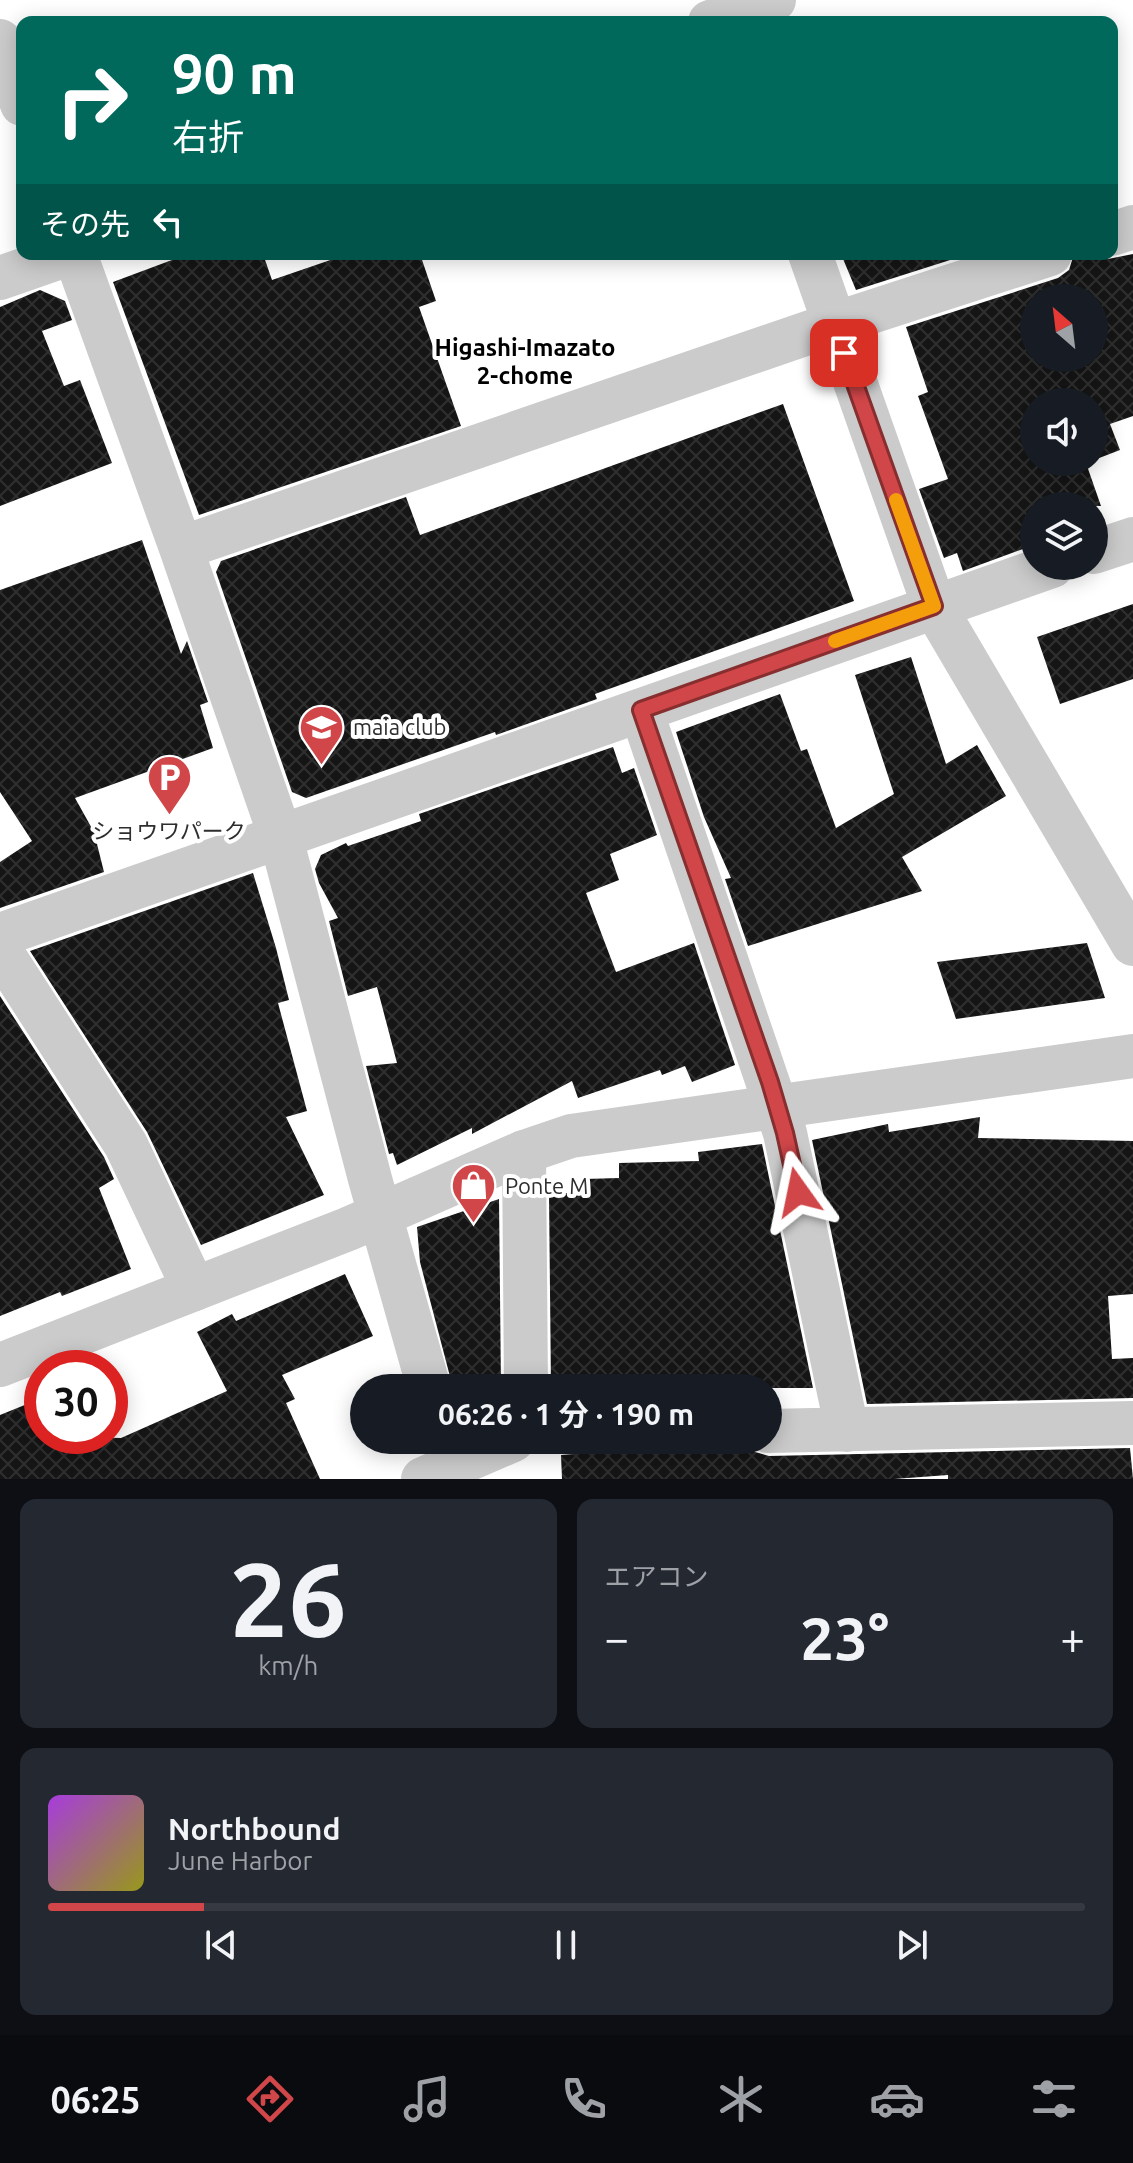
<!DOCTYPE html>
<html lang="ja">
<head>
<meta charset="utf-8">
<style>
  :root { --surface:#171b24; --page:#242831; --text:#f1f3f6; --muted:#9ea1a6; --line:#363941; --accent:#d04649 }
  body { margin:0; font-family:Ubuntu,"Noto Sans JP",sans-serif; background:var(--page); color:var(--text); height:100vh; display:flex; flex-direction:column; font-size:30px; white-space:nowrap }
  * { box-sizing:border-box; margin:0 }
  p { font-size:26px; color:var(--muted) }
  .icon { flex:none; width:44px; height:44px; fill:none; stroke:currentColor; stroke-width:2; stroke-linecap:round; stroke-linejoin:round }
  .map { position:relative; height:1479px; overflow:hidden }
  .sheet { display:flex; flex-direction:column; gap:20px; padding:20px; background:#0d0f14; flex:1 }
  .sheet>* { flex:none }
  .guide { position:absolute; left:16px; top:16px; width:1102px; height:244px; border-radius:16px; box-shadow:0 4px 20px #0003; background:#00695c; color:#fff; overflow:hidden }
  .needle { width:52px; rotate:332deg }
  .tools { position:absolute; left:1020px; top:284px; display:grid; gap:16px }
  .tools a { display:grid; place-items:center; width:88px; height:88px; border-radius:50%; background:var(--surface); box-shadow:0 4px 20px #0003; font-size:40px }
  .speed { position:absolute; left:24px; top:1350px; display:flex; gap:16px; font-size:40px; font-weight:700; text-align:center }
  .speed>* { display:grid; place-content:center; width:104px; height:104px; border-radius:50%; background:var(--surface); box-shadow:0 4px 20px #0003; line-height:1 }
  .speed .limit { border:12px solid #d22; background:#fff; color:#111 }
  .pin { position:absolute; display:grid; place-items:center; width:68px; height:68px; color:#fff; margin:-34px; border-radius:16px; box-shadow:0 4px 12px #0006 }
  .me { position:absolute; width:88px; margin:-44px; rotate:348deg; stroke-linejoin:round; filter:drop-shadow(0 0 6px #0008) }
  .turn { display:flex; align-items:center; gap:28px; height:168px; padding:0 24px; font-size:36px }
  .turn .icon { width:104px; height:104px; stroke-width:2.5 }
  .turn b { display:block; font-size:56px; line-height:68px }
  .then { display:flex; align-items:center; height:76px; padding:0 24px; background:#0003; gap:16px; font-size:30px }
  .big { font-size:60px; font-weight:700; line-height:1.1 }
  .sheet .tile { flex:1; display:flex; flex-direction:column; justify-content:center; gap:12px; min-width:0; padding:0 28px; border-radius:16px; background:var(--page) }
  .sheet .dial { align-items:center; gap:0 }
  .dial b { font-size:104px; line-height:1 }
  .song { display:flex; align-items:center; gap:24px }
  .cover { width:96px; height:96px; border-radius:12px; background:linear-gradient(135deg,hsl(280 70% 55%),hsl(60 70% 35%)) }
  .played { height:8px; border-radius:4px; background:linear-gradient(90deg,var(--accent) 15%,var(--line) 15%) }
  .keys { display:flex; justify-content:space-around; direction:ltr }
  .heat { display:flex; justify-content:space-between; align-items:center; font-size:44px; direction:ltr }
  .sheet .tiles { flex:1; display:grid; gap:20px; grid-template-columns:1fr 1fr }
  .tile:last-child { grid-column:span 2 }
  .trip { position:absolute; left:350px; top:1374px; width:432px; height:80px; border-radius:40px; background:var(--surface); box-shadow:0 4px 20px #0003; font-weight:700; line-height:80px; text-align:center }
  .tabs { display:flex; height:128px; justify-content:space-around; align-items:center; background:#090b0e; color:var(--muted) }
  .tabs .icon { width:56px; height:56px }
  .tabs .on { color:var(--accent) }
  .tabs b { font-size:36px; color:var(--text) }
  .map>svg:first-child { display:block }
  .building { fill:url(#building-cross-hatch); fill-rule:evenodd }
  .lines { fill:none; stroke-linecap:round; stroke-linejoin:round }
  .minor { stroke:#cbcbcb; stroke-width:44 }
  .tertiary { stroke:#cbcbcb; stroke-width:44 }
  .route-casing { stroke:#872e2f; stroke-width:20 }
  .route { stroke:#d04649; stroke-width:14 }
  .slow { stroke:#f59e0b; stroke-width:14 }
  .labels { text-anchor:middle; stroke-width:8; stroke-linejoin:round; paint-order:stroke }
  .poi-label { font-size:22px; fill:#2e2e2e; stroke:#fff; text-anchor:start }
  .neighbourhood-label { font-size:24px; font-weight:bold; fill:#000; stroke:#fff }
</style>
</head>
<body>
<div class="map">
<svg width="1133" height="1479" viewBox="0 0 1133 1479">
  <defs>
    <pattern id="building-cross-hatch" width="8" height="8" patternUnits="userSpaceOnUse" patternTransform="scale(2)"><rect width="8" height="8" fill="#151515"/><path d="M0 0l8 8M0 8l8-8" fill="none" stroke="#2f2f2f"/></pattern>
  </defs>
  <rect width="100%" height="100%" fill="#fff"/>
  <path class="building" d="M188,254h75l9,26 76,-26h72l16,47 -17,6 42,119 -262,89 -86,-233z
    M841,254h128l-113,36z
    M1074,254h24l10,5 25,-5v162l-23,8 10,26 -26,10v-58h-60v60h54l-2,1 15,43h-67v39l-71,26 -6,-18 -13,5 -25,-69 29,-10 -30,-83 10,-4 -22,-65 152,-49 11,-8zM1034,298h60v60h-60z
    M40,290l25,11 7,19 -30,11 22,55 16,-6 32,83 -112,43v-199z
    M783,404l71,197 -259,93 2,5 -101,36 -1,-3 -189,66 -14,-6 -76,-220 5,-11 185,-64 14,38z
    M142,540l39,114 6,-13 21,61 -8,3 13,43 -138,50 19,34 10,40 -104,36v-46l32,-21 -32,-49v-202z
    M1133,604v75l-73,25 -23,-67z
    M911,657l35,107 31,-19 29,51 -104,61 20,34 -174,55 -23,-67 6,-1 -27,-61 -28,-85 104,-38 21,57 6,-2 29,79 58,-34 -39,-119z
    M613,747l9,26 12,-5 23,67 -47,19 9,26 -33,13 30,79 78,-29 41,122 -43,17 -7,-16 -23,9 -2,-5 -82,28 -6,-17 -100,53v-6l-75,37 -4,-12 -4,1 -23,-88 31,-3 -20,-76 -29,9 -19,-75 9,-3 -19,-35 -4,-14 6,-14 25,-12 2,3 73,-25 -2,-7z
    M253,873l23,75 13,52 -11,3 29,108 -21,6 38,78 -123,50 -54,-113 -117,-181z
    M1087,943l18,55 -149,21 -19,-57z
    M0,996l104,161 10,22 -15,9 32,81 -69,27 -2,-4 -60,24z
    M980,1117l-2,21 155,3v153l-25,2 4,63 21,-1v40l-266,6 -55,-264 76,-16 1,8z
    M762,1144l51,244h-262l-2,-194 35,-2v-13l35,-1v-15l80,-2 -1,-9z
    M499,1199l2,189h-48l-33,-126 -3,-35z
    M345,1274l28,62 -91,39 13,24 -9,4 34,76h-320v-64l42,-17v38l79,2 106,-47 -30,-59 35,-18 4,7z
    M746,1441l9,11 14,4 361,-8 3,31h-185v-4l-54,4h-332l-1,-24z"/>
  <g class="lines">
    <path class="minor" d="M710,22l64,-22
      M0,41l22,63
      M1112,234l21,-7
      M75,254l106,294 100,290 89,341 59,209
      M810,254l124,352 199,338
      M0,278l69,-24
      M181,548l653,-224 216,-70
      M1094,552l39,-13
      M641,710l144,423 62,297
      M0,935l1052,-369
      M0,950l126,195 68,144
      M524,1152l2,236
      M768,1431l365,-8
      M423,1479l90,-39"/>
    <path class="tertiary" d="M0,1365l348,-136 176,-77 47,-16 562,-80"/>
  </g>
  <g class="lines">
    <defs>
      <path id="route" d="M798,1192l-13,-59 -15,-51 -129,-372 293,-104 -90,-253"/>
    </defs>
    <use href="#route" class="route-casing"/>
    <use href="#route" class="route"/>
    <path class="slow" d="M835,641l99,-35 -38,-106"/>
  </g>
  <defs>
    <symbol id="school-pin" viewBox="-11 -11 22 30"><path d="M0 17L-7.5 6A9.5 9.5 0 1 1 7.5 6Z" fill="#d04649" stroke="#fff"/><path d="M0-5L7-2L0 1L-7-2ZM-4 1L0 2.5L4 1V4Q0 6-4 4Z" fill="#fff"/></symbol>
    <symbol id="parking-pin" viewBox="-11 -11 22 30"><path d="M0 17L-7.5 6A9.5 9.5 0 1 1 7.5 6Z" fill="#d04649" stroke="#fff"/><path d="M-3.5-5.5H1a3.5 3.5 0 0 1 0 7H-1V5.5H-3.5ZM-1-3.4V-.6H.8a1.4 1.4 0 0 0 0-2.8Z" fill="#fff"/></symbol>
    <symbol id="shop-pin" viewBox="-11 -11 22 30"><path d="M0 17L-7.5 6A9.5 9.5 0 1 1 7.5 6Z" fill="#d04649" stroke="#fff"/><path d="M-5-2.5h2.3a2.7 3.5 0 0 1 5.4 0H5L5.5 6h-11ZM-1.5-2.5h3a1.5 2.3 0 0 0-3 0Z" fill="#fff"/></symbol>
  </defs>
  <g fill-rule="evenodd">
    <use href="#school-pin" x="296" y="702" width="51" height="69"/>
    <use href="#parking-pin" x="144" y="752" width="51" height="69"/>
    <use href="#shop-pin" x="448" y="1160" width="51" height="69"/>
  </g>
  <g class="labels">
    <g class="poi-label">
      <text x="353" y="735">maia club</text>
      <text x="169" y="839" text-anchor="middle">ショウワパーク</text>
      <text x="505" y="1194">Ponte M</text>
    </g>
    <g class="neighbourhood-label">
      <text x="525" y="356">Higashi-Imazato<tspan x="525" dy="28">2-chome</tspan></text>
    </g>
  </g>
</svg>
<div class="tools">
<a><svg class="needle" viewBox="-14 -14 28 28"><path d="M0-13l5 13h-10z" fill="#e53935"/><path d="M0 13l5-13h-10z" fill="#9ea1a6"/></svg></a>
<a><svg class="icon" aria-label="sound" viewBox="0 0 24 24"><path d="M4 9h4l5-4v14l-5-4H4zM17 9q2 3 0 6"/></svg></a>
<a><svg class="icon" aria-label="layers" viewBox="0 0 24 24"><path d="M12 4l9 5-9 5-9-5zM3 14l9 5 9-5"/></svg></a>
</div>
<div class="speed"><div class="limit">30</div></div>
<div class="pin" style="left:844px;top:353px;background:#d93025"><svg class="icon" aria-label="arrive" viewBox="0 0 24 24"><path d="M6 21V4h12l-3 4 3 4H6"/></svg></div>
<svg class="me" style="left:798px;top:1192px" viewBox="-20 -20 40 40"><path d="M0-17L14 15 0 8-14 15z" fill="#d04649" stroke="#fff" stroke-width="4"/></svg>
<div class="trip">06:26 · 1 分 · 190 m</div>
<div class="guide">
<div class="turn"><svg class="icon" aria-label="right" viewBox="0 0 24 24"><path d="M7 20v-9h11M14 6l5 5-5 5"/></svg><div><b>90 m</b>右折</div></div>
<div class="then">その先<svg class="icon" aria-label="left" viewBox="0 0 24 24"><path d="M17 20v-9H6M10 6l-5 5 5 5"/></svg></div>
</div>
</div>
<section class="sheet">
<div class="tiles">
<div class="tile dial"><b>26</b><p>km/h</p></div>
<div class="tile"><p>エアコン</p>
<div class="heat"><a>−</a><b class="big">23°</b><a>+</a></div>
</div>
<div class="tile">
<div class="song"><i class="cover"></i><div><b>Northbound</b><p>June Harbor</p></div></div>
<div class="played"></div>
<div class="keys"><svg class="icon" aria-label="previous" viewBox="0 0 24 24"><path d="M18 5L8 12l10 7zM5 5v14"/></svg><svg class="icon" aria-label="pause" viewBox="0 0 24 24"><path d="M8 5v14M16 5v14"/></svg><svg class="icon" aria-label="next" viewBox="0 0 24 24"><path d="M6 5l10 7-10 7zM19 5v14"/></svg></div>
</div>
</div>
</section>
<nav class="tabs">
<b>06:25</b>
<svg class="icon on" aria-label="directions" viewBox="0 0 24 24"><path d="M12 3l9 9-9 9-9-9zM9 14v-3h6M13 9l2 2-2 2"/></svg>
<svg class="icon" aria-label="music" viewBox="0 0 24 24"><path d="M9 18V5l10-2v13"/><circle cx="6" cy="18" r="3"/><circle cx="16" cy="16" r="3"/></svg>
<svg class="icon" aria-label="phone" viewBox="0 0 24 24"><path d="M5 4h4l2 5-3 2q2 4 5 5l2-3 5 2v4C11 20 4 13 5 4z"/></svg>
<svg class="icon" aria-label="climate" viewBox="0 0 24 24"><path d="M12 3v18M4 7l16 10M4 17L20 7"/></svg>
<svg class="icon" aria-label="car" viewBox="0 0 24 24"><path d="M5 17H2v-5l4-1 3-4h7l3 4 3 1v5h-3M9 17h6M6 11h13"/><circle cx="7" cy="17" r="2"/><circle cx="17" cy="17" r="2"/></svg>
<svg class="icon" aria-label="filters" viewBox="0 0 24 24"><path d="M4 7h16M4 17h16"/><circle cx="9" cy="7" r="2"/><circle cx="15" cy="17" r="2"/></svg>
</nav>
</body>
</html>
